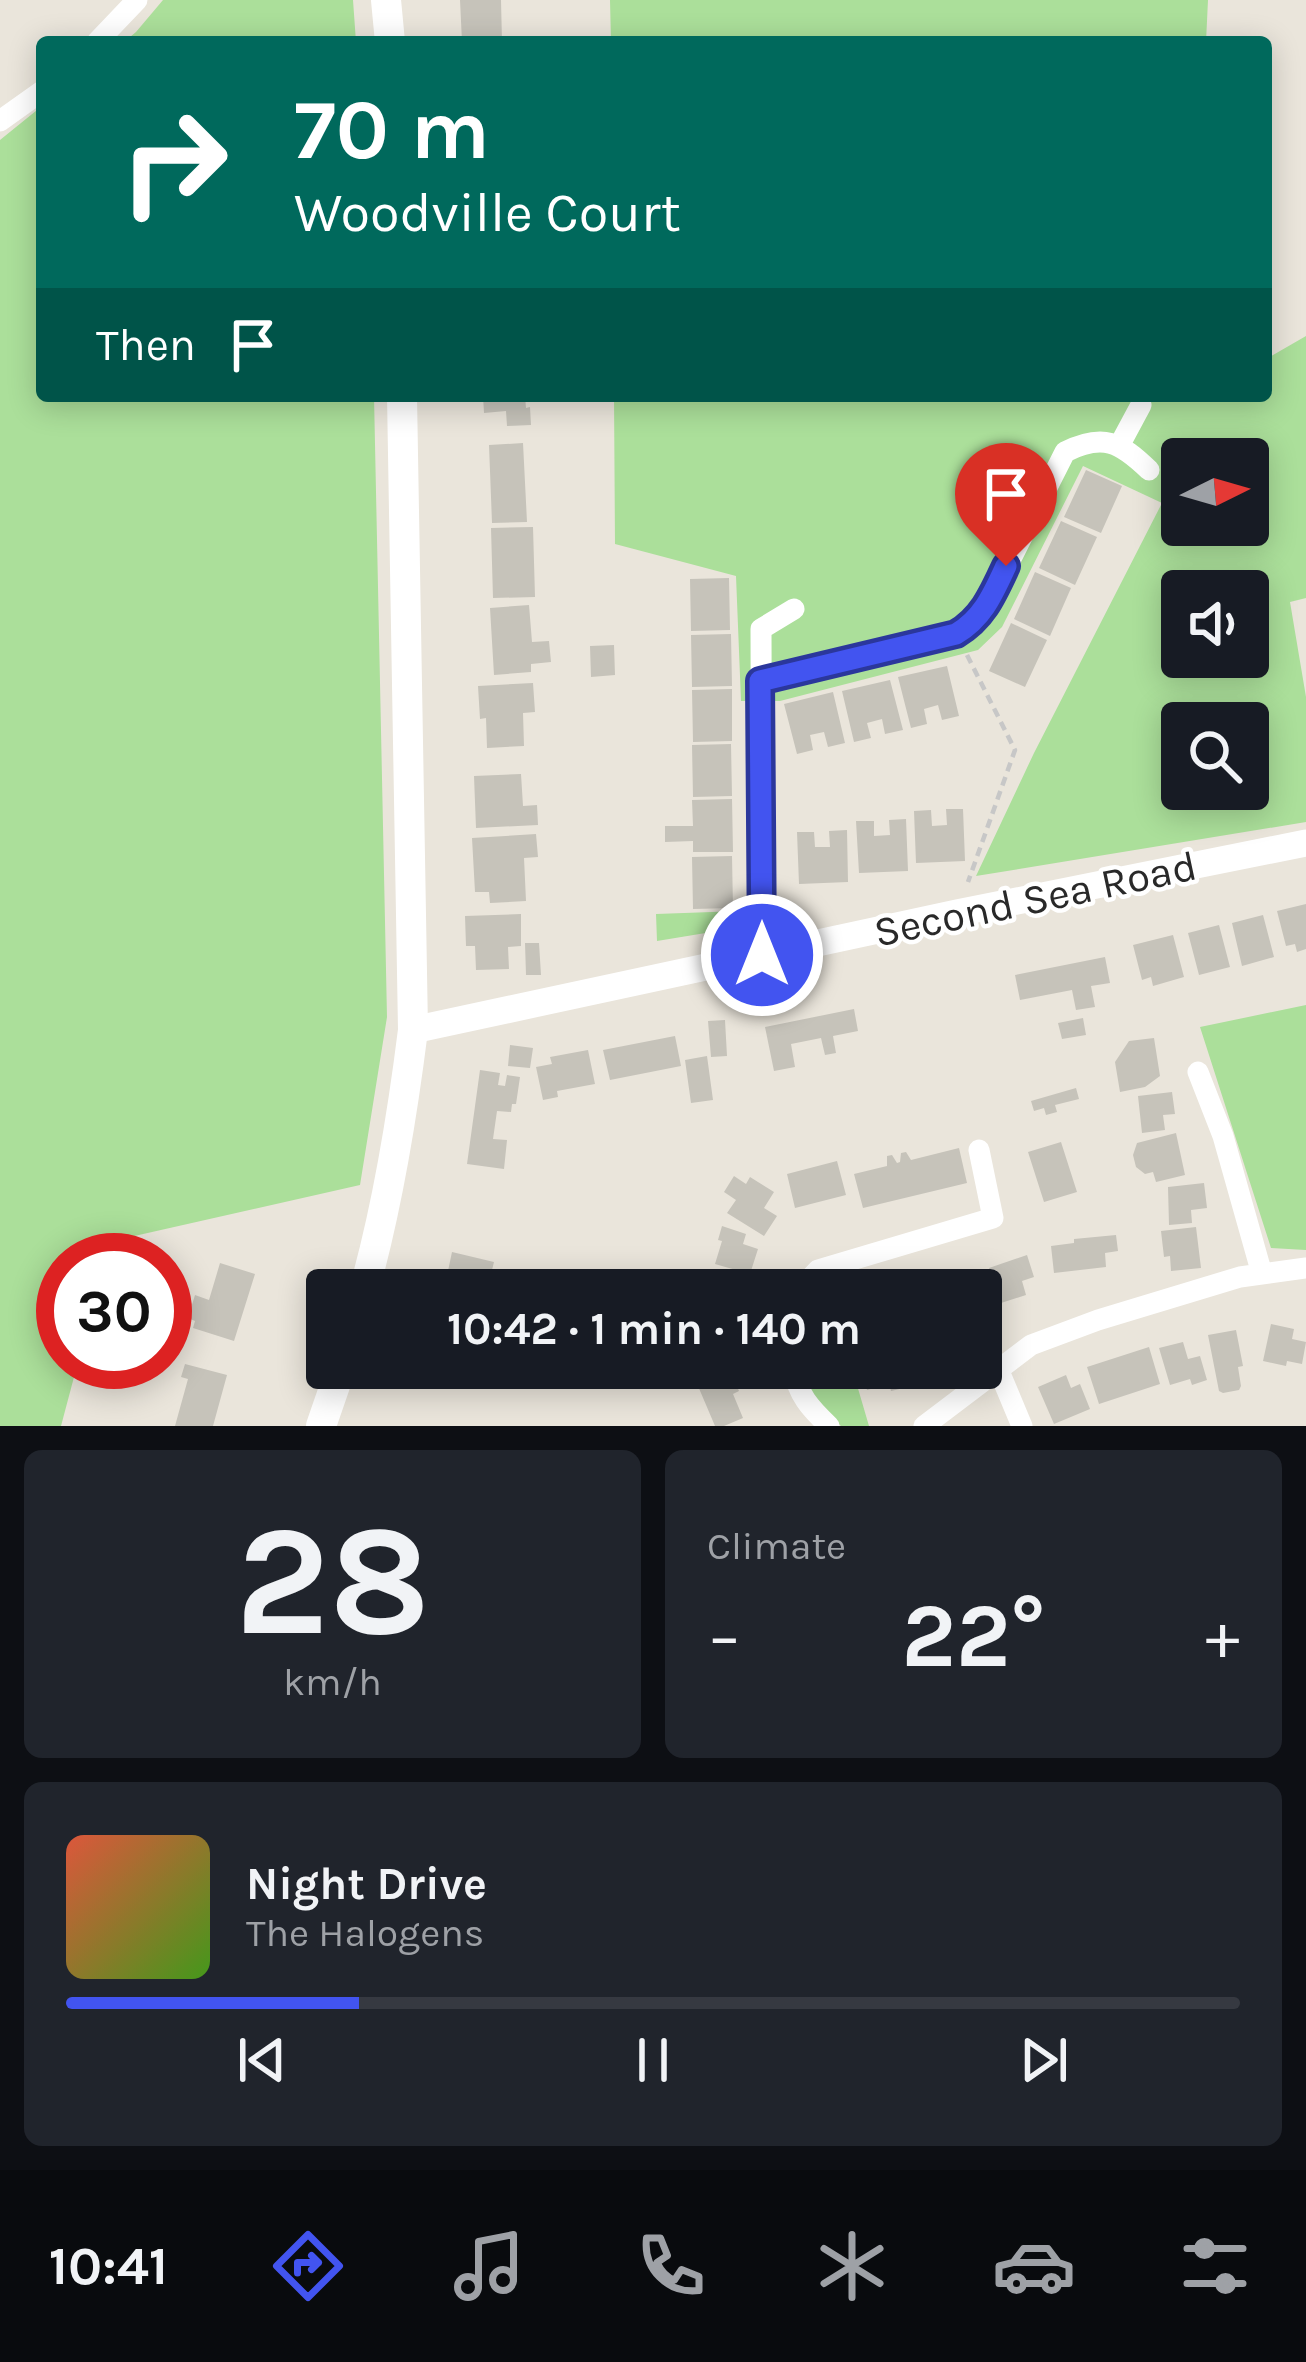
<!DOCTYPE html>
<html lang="en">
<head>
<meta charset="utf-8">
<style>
  :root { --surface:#171b24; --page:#20242c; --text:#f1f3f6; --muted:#9ea1a6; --line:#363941; --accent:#4254f0 }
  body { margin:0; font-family:Karla,sans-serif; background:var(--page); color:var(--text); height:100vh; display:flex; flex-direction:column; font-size:45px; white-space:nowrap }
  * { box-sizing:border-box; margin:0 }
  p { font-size:39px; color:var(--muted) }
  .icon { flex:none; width:66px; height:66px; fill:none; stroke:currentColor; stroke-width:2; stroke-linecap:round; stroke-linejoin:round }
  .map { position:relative; height:1426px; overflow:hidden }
  .side { display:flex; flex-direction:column; gap:24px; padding:24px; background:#0d0f14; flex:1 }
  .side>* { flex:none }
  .banner { position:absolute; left:36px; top:36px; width:1236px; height:366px; border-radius:12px; box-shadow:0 6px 30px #0003; background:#00695c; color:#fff; overflow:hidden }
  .needle { width:78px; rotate:85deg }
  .tools { position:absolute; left:1161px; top:438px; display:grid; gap:24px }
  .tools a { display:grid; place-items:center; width:108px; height:108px; border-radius:12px; background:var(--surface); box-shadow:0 6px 30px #0003; font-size:60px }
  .speed { position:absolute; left:36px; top:1233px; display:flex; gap:24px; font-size:60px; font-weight:700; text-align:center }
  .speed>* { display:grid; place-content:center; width:156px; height:156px; border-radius:50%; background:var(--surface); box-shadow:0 6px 30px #0003; line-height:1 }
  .speed .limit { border:18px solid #d22; background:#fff; color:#111 }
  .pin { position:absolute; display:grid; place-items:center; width:102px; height:102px; color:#fff; margin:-123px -51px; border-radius:50% 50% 50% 0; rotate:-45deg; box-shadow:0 0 12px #0007 }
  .pin .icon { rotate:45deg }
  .me { position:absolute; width:132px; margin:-66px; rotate:0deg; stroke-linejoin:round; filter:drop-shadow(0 0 9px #0008) }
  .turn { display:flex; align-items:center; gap:42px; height:252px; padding:0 60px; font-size:54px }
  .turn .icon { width:156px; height:156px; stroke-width:2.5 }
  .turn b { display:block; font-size:84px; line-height:102px }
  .then { display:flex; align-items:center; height:114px; padding:0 60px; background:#0003; gap:24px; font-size:45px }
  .big { font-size:90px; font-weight:700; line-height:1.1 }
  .side .tile { flex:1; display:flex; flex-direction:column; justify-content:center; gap:18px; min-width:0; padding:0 42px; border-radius:18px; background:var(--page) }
  .side .dial { align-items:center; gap:0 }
  .dial b { font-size:156px; line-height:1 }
  .song { display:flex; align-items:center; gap:36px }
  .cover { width:144px; height:144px; border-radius:18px; background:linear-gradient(135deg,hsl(10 70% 55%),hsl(100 70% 35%)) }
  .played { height:12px; border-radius:6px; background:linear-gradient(90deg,var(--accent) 25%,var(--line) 25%) }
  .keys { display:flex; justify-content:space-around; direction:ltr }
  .heat { display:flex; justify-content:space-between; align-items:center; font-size:66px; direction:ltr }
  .side .tiles { flex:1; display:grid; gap:24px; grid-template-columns:1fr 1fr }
  .tile:last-child { grid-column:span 2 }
  .trip { position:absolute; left:306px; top:1269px; width:696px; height:120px; border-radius:12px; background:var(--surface); box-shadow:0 6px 30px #0003; font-weight:700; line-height:120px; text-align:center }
  .dock { display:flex; height:192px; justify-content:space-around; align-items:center; background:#090b0e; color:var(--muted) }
  .dock .icon { width:84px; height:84px }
  .dock .on { color:var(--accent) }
  .dock b { font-size:54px; color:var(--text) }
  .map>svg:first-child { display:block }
  .green { fill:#abdf9a; fill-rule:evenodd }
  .building { fill:#c6c3ba }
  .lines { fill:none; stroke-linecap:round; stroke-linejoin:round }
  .path { stroke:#c7c7c7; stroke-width:4.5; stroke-dasharray:9 6; stroke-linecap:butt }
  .minor { stroke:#fff; stroke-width:21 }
  .tertiary { stroke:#fff; stroke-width:27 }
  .secondary { stroke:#fff; stroke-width:30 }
  .route-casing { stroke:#2b379c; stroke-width:30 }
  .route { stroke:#4254f0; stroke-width:21 }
  .labels { text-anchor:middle; stroke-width:9; stroke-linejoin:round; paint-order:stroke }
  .street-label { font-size:42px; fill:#292929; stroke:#fff }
</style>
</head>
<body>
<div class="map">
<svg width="1306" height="1426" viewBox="0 0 1306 1426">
  <rect width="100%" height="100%" fill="#eae5db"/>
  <path class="green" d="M163,0h190l3,42h-232l12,-10z
    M610,0h598l-2,42h-595z
    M42,106v290h332l13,621 -27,168 -261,59 6,16h-42v102h15l-17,64h-61v-1286z
    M1306,336v262l-16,4 16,95v125l-330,54 58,-123 128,-250 -79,-37 -81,161 -24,23 -198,51h-39l-5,-125 -121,-32 -1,-148h578l1,6 10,-6h63v-37zM1182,459h66v66h-66zM1182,591h66v66h-66zM1182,723h66v66h-66z
    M740,911l-4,17 -79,13 -1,-27z
    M1306,1005v245l-35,-2 -71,-221z
    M804,1368h48l17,58h-28c-17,-16 -37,-33 -37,-58z"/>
  <path class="building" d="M460,0h41l1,42h-40z
    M483,396h42l1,12 4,-1 1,18 -24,1 -1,-15 -22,2z
    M523,443l4,79 -35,1 -3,-78z
    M1086,470l36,16 -21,47 -37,-16z
    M1061,521l36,16 -22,48 -36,-17z
    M533,527l2,70 -42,1 -2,-70z
    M1035,572l36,16 -21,48 -36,-17z
    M729,578l1,52 -39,1 -1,-52z
    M529,605l3,37 17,-1 2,21 -20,2v8l-37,3 -4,-67z
    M1011,623l36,17 -22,47 -36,-16z
    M731,634l1,52 -40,1 -1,-52z
    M614,645l1,30 -24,2 -1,-31z
    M947,666l12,50 -17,4 -4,-15 -14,4 3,15 -16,4 -13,-51z
    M890,680l13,50 -18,4 -3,-15 -15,4 4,15 -17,4 -12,-51z
    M533,683l2,29 -12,1 1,33 -37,2 -1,-30 -6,1 -2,-33z
    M732,689v52l-39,1 -1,-52z
    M833,692l12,51 -17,4 -4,-15 -14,3 3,15 -16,4 -13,-50z
    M731,744l1,52 -39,1 -1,-52z
    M521,774l2,32 14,-1 1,20 -62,3 -2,-52z
    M732,799l1,53h-40v-11l-28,1v-16h28l-1,-26z
    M946,809h17l2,52 -49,2 -2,-52 17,-1 1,16 15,-1z
    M906,819l2,52 -49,2 -3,-52h18v15l16,-1 -1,-15z
    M847,830l1,52 -49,2 -2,-52h17l1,15h15l-1,-16z
    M536,834l2,23 -14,1 2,43 -36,2 -1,-11h-14l-3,-54z
    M732,856l1,52 -40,1 -1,-52z
    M1306,904v45l-9,3 -2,-8 -9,2 -9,-35z
    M521,914v32l-13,1 1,22 -33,1 -1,-24h-9l-1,-30z
    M1263,915l11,42 -32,9 -10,-43z
    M1219,925l11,42 -31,8 -11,-42z
    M1173,935l11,42 -31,9 -2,-9 -9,3 -9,-35z
    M525,943h14l2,32h-15z
    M1105,957l5,26 -19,3 4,21 -19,3 -4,-20 -52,10 -5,-25z
    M854,1009l4,22 -25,5 3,17 -11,2 -4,-17 -30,6 4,23 -21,4 -9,-44z
    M1083,1018l3,17 -24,4 -4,-16z
    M725,1020l2,36 -16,1 -3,-36z
    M675,1036l6,30 -71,14 -7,-30z
    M1154,1038l6,38 -15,11 -25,5 -5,-30 14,-21z
    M510,1045l23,3 -3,20 -22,-2z
    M588,1050l7,34 -38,7 1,6 -15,3 -7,-33 16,-3 -2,-7z
    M707,1056l6,44 -22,3 -6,-43z
    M480,1070l20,3 -2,12 7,1 2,-11 13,2 -4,27h-4l-1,8 -14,-1 -4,28 14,1 -3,29 -37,-5z
    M1076,1088l3,11 -24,6 2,7 -11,3 -2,-7 -10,3 -3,-10z
    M1172,1092l3,22 -12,1 2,15 -23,3 -4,-37z
    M1176,1133l9,42 -29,7 -3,-10 -8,2 -9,-7 -3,-12 4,-12z
    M1061,1142l16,50 -33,10 -16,-50z
    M959,1148l8,35 -104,25 -9,-34 33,-8v-10l5,-1 5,8 3,-1 1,-9 5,-1 5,8z
    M837,1161l9,34 -51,13 -8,-34z
    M734,1176l12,8 4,-7 24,15 -10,16 13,8 -13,20 -37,-23 9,-13 -12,-8z
    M1204,1183l3,25 -16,2 1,13 -23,2 -1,-38z
    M722,1226l24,8 -3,10 15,5 -8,25 -35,-10 7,-23 -4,-1z
    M1196,1227l5,41 -30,3 -1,-15 -6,1 -3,-26z
    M1116,1235l2,16 -13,2 1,14 -52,6 -3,-27 23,-3v-4z
    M452,1252l42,10 -4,16 20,5 -1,7h-65z
    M1027,1255l7,22 -12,4 4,14 -25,8 -12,-35z
    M220,1263l35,11 -21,67 -41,-13 2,-7 -7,-3 7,-23 14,5z
    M1271,1324l23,5 -2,10 14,3 -4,22 -15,-3 -1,5 -23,-5z
    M1236,1330l7,36 -5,1 3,19 -2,4 -16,3 -4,-2 -11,-56z
    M1183,1342l5,17 12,-3 7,24 -15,5 -2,-6 -20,6 -11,-37z
    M1149,1347l11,37 -61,20 -12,-37z
    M185,1364l42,11 -14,51h-38l13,-47 -7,-2z
    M861,1368h46l5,18 -21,5 -2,-7 -22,6z
    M731,1372l8,19 -6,3 10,24 -19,8h-9l-17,-40z
    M1066,1375l5,13 9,-4 10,25 -36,15 -16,-37z"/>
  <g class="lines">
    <path class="path" d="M967,655l48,95 -47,132"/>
    <path class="minor" d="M97,42l40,-42
      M0,121l42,-30
      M1119,446l22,-41
      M760,681l196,-47 14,-9 16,-17 79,-156c38,-19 55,-10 84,18
      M762,955l-1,-326 33,-20
      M1198,1072l25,64 39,138
      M799,1290l19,-20 175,-52 -14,-68
      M793,1368c5,27 17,40 36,58
      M999,1371l23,55
      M924,1426l107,-81 67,-25 142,-43 66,-9"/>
    <path class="tertiary" d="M413,1030l544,-117 349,-70"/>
    <path class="secondary" d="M386,0l4,42
      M364,1290c24,-85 38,-172 49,-260l-11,-634
      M321,1426l20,-58"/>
  </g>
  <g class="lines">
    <defs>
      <path id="route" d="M762,955l-2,-274 196,-47c27,-16 37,-40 50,-68"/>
    </defs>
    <use href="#route" class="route-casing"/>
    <use href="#route" class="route"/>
  </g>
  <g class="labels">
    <g class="street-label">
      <text transform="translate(1035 898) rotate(-12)" y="15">Second Sea Road</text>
    </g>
  </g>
</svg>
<div class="tools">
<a><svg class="needle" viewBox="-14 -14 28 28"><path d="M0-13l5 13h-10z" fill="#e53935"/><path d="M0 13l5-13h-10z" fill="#9ea1a6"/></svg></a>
<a><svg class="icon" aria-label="sound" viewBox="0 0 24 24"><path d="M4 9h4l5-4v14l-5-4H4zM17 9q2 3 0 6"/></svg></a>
<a><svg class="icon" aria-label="search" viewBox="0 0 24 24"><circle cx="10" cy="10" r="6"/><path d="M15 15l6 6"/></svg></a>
</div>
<div class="speed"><div class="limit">30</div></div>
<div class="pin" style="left:1006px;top:566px;background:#d93025"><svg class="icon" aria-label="arrive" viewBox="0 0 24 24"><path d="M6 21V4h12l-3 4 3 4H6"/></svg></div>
<svg class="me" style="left:762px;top:955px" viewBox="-20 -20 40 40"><circle r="17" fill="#4254f0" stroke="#fff" stroke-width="3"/><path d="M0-11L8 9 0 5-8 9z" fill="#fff"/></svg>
<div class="trip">10:42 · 1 min · 140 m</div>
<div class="banner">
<div class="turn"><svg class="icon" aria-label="right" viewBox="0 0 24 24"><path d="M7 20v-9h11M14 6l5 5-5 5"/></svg><div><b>70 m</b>Woodville Court</div></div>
<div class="then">Then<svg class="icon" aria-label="arrive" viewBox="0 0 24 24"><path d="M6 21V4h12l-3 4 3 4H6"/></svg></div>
</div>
</div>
<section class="side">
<div class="tiles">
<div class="tile dial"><b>28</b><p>km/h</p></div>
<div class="tile"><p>Climate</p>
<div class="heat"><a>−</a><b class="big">22°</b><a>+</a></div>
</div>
<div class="tile">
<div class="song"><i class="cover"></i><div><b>Night Drive</b><p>The Halogens</p></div></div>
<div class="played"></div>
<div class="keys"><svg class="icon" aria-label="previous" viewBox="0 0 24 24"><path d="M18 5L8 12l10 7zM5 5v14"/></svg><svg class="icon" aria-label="pause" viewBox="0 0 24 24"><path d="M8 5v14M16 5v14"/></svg><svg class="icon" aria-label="next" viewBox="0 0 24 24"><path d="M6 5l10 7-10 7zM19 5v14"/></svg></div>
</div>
</div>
</section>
<nav class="dock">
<b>10:41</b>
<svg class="icon on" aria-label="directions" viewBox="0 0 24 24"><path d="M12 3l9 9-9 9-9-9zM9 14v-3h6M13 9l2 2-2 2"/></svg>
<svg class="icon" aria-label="music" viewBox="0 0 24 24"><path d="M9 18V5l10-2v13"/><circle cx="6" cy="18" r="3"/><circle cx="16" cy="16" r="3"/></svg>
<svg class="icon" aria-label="phone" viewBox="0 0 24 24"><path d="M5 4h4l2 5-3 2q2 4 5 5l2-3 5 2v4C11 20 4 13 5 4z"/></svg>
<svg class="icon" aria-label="climate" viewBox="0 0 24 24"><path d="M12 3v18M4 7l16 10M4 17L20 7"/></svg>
<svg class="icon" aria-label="car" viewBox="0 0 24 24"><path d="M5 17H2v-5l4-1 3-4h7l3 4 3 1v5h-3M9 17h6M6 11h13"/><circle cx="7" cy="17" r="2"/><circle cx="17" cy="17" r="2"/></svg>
<svg class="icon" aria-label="filters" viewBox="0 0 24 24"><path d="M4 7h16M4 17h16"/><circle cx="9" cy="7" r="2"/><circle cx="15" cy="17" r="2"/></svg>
</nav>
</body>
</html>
